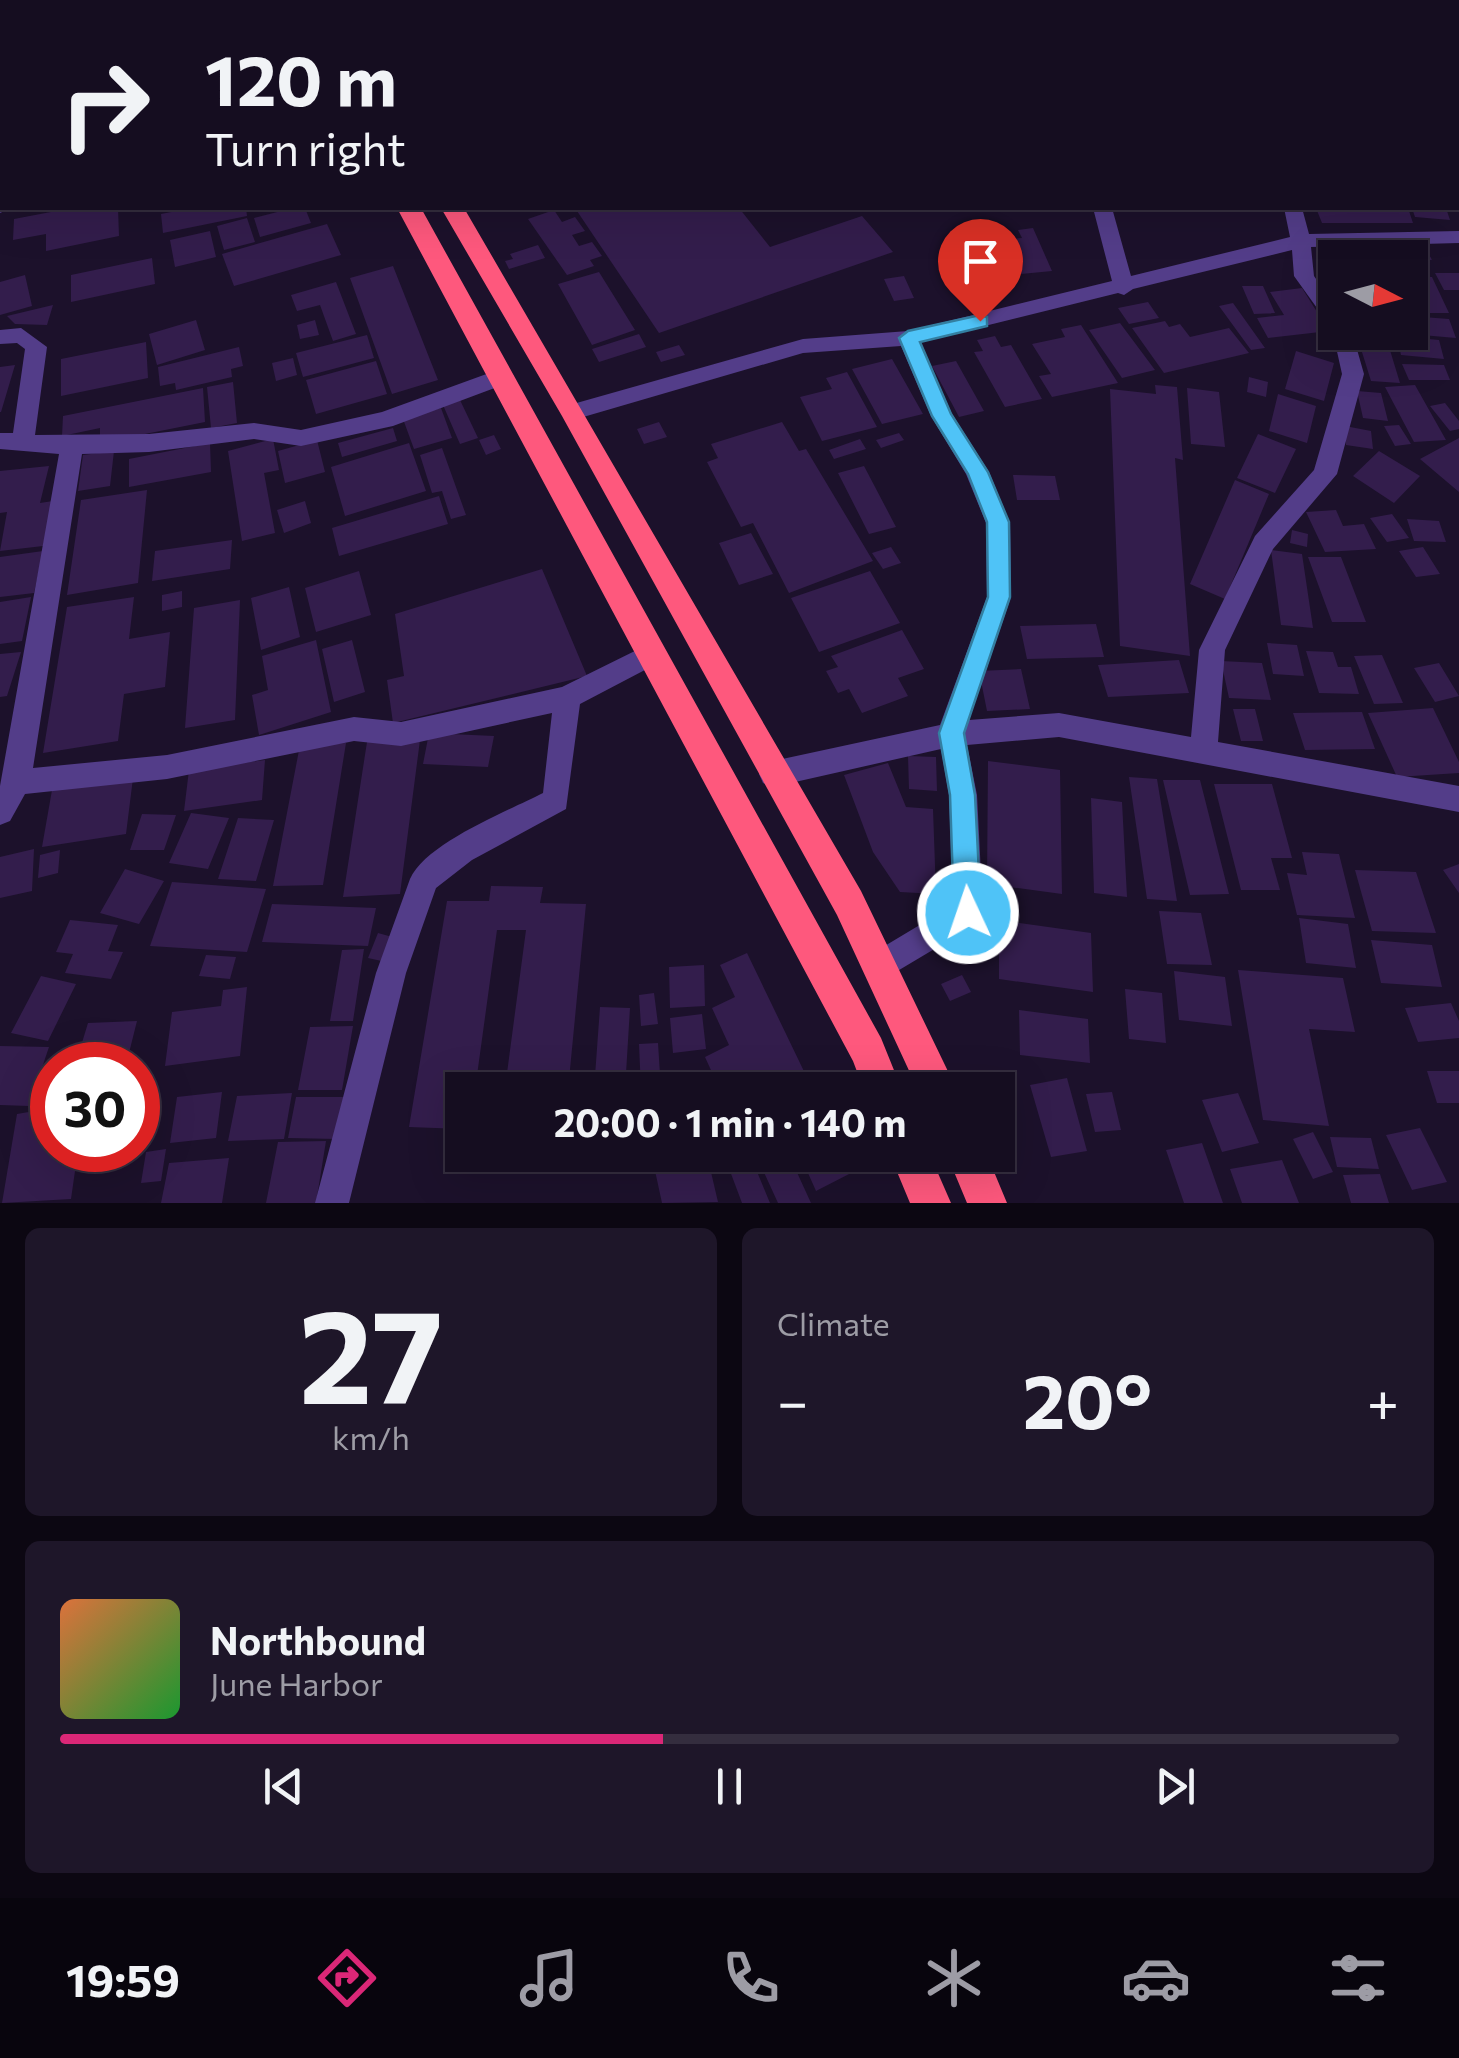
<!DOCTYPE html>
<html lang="en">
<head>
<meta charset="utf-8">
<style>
  :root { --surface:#150d20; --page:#1e1629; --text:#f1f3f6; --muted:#9d9ca5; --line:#342d3e; --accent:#db2777 }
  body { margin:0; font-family:Commissioner,sans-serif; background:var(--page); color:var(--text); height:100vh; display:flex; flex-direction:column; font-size:38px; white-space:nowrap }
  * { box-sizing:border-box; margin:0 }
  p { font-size:32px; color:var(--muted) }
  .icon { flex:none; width:55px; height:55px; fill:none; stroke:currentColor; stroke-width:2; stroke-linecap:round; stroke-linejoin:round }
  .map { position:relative; height:1203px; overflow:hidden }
  .drawer { display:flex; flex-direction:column; gap:25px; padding:25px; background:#0c0712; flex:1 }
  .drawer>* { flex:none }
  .banner { position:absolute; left:0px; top:0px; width:1460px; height:210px; box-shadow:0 10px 40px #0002,0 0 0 2px var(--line); background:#150d20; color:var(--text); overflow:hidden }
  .needle { width:65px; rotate:96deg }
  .controls { position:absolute; left:1318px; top:240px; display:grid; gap:20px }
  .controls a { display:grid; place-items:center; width:110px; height:110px; border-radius:0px; background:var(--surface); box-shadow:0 10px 40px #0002,0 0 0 2px var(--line); font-size:50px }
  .speed { position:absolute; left:30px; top:1042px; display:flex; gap:20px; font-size:50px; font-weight:700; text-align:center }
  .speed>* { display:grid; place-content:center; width:130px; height:130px; border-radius:50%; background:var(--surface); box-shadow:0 10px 40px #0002,0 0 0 2px var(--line); line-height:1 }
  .speed .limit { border:15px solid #d22; background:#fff; color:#111 }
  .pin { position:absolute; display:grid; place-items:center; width:85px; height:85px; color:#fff; margin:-102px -42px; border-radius:50% 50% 50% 0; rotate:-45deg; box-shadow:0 0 10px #0007 }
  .pin .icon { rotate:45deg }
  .me { position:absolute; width:110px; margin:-55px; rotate:357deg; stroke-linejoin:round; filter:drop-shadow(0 0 8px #0008) }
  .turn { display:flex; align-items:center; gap:35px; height:210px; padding:0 40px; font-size:45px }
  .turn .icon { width:130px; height:130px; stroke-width:2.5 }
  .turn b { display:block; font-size:70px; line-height:85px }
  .big { font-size:75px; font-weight:700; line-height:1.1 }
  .drawer .tile { flex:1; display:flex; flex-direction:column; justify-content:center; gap:15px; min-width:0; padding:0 35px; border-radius:15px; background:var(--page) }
  .drawer .dial { align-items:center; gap:0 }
  .dial b { font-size:130px; line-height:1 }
  .song { display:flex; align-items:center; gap:30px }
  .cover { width:120px; height:120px; border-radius:15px; background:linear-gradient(135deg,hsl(20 70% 55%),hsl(130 70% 35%)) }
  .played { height:10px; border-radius:5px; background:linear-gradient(90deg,var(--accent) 45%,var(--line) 45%) }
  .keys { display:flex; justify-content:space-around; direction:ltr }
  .heat { display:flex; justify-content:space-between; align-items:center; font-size:55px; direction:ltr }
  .drawer .tiles { flex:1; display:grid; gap:25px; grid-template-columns:1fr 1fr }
  .tile:last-child { grid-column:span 2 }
  .trip { position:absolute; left:445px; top:1072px; width:570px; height:100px; border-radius:0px; background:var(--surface); box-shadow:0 10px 40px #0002,0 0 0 2px var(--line); font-weight:700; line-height:100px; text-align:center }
  .tab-bar { display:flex; height:160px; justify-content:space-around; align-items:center; background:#08050d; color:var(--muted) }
  .tab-bar .icon { width:70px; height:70px }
  .tab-bar .on { color:var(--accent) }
  .tab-bar b { font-size:45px; color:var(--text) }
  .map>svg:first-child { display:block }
  .building { fill:#331d4c }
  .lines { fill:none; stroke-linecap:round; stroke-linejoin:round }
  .street { fill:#533d89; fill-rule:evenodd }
  .highway { fill:#fe587d; fill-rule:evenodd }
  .route { fill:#4fc3f7; stroke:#337fa1; stroke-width:2.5 }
</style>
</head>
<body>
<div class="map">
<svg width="1459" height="1203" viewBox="0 0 1459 1203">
  <rect width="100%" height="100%" fill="#1c112b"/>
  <path class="building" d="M72,208h46l1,28 -73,15v-17l-33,6 1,-21z
    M192,208h54l1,8 -84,17 -2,-19z
    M293,208h12l6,15 -51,14 -6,-19z
    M575,208h164l31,39 92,-31 31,36 -234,81z
    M1316,208h92l5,15h-91z
    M1412,208h34l4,12 -35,-3z
    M554,210l8,12 13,-5 10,14 -13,4 7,11 13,-4 10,14 -12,4 4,6 -27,9 -39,-56z
    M247,218l8,24 -31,8 -7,-24z
    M327,224l14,31 -107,31 -12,-32z
    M989,228l16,44 -39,3 -16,-44z
    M1033,228l19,43 -40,4 -15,-35 25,-2 -4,-8z
    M210,231l6,26 -41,10 -5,-27z
    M1388,244l36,1 8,15 -38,-2z
    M538,245l7,13 -36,11 -4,-8 8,-2 -3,-5z
    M152,258l3,26 -84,18v-27z
    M393,266l45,114 -46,14 -42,-116z
    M599,272l36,58 -43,15 -34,-61z
    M1435,273h24v17h-15z
    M25,275l7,31 -32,9v-33z
    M904,276l10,22 -20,3 -10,-22z
    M1410,276l22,1 17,36h-32l-7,-16z
    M336,282l20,52 -23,7 -13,-36 -23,6 -6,-16z
    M1242,286h21l12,27 -21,1z
    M1302,288l27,43 -61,7 -11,-20 27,-3 -14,-23z
    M1148,302l11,16 -30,6 -11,-16z
    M1233,303l32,45 -14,2 -32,-44z
    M53,305l-6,20 -32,-1 -8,-8z
    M1410,316l39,3 7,19 -46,-4z
    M196,320l9,30 -48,15 -8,-31z
    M315,320l4,15 -19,4 -3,-14z
    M1165,321l4,6 11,-3 10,13 39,-9 20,25 -85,20 -32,-45z
    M1120,323l35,47 -33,8 -33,-48z
    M1081,325l37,58 -66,14 -13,-21 12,-2 -19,-30 33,-7 -4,-8z
    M639,334l7,13 -47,15 -7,-13z
    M367,335l7,23 -71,19 -7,-24z
    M995,336l6,11 10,-2 31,54 -37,8 -31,-55 9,-1 -6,-11z
    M1357,336l29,1 14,46 -29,-2z
    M1397,336l42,4 5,19 -43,-4z
    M146,342l2,36 -87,18v-37z
    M679,345l6,10 -24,7 -5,-10z
    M239,347l4,19 -12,3 1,8 -56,13 -1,-7 -15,3 -2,-19z
    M1296,351l38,12 -10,38 -39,-12z
    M293,358l4,17 -21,6 -4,-18z
    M892,359l31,55 -41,10 -30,-55z
    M376,361l11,33 -71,20 -10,-34z
    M956,361l28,50 -25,6 -27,-51z
    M1402,364l42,1 6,15h-41z
    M15,365l-14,47h-1v-45z
    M847,372l30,55 -55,14 -22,-44 32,-8 -6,-11z
    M1249,377l19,5 -2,15 -19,-5z
    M233,382l4,41 -26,5 -4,-41z
    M1155,385l22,2 6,73 -8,-2 15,198 -70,-10 -10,-257 46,5z
    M1415,385l31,55 -32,2 -29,-55z
    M203,388l2,34 -105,21v-15l-38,8 1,-20z
    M1187,388l32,4 6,55 -34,-3z
    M1357,391l24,2 7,28 -25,-3z
    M1278,394l38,12 -9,37 -38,-12z
    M460,400l18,38 -18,6 -17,-39z
    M1445,403l14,18v8l-9,2 -20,-25z
    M441,408l11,30 -38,11 -11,-30z
    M659,422l8,15 -23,7 -7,-15z
    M782,422l17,29 7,-2 67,112 -84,32 -36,-70 -12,4 -34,-65 11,-4 -7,-14z
    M1399,425l12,19 -16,2 -11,-20z
    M1345,426l26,5 2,18 -27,-4z
    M393,428l4,13 -55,16 -4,-14z
    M899,433l5,7 -23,8 -5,-8z
    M1258,434l38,15 -21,44 -38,-15z
    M494,435l7,14 -15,6 -7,-15z
    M1459,438v54l-39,-33z
    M273,439l6,31 -15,3 11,60 -33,8 -14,-90z
    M860,439l6,10 -32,10 -5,-9z
    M317,440l8,32 -40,11 -7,-32z
    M210,443l1,29 -82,15v-28z
    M409,443l17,48 -81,25 -14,-49z
    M442,448l24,67 -15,4 -9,-28 -10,2 -12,-38z
    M114,451l-4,35 -32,5 5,-36z
    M1379,451l41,25 -26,27 -41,-27z
    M49,466l-9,37 13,-2 -10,45 -43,5 7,-39 -7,1v-42z
    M864,466l32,61 -27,7 -31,-61z
    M1013,475l42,1 5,24h-43z
    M1235,480l34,14 -44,105 -35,-15z
    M147,490l-9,93 -71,12 14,-95z
    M439,496l9,28 -109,32 -7,-28z
    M305,501l6,22 -27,10 -7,-23z
    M1336,510l7,16 21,-2 12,25 -51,3 -19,-40z
    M1392,514l17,24 -22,4 -17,-24z
    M1407,519l32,2 7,21 -32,-1z
    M1292,530l16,4 -1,13 -17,-4z
    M751,533l22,41 -34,11 -20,-42z
    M232,540l-2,29 -78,12 3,-30z
    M891,547l10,16 -18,6 -11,-16z
    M1423,547l17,27 -24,3 -17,-26z
    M1271,550l31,4 11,74 -32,-3z
    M43,551l-9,42 -34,4v-40z
    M1308,557h33l25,65h-34z
    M542,569l45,107 -194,47 -6,-43 17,-4 -9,-62z
    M359,571l12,44 -55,17 -11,-44z
    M870,571l30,52 -81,29 -28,-54z
    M289,587l11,50 -39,13 -10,-52z
    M182,591v16l-20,4v-16z
    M31,597l-9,44 -22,3v-42z
    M134,597l-5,42 41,-7 -5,55 -41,7 -6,47 -75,12 24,-146z
    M240,600l-5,120 -50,8 9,-120z
    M1096,624l8,33 -77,2 -7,-33z
    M902,630l22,39 -26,9 10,18 -46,17 -13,-24 -11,4 -12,-22 12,-4 -7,-11z
    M316,640l15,72 -72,23 -7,-40 16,-5 -6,-34z
    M352,640l13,52 -31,10 -12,-53z
    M1267,643l30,2 7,31 -31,-2z
    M1306,651l27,1 5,15h13l8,27 -40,-1z
    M21,652l-14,44 -7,1v-43z
    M1382,655l21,48 -29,1 -20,-48z
    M1179,660l10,33 -81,4 -10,-32z
    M1221,661l41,2 9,37 -42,-2z
    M1439,663l20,33 -24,6 -21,-34z
    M1021,669l9,40 -43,2 -8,-40z
    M1433,708l26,54v11l-62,4 -29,-64z
    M1233,709h22l8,32h-22z
    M1362,712l13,37 -70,1 -12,-37z
    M429,733l65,3 -6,31 -65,-3z
    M420,740l-20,154 -57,3 24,-155z
    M346,743l-23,142 -50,1 27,-141z
    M908,756l28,1 1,34 -28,-2z
    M265,760l-3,40 -78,11 5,-41z
    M988,761l72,9 2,124 -75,-10z
    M888,763l18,44 27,2 3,85 -36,-2 -27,-40 -29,-77z
    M1129,777l28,2 20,122 -30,-2z
    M133,778l-7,56 -84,13 10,-57z
    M1163,780h37l29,114 -39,1z
    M1214,784h58l20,74h-21l9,32h-39z
    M1091,798l31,4 5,95 -33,-4z
    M191,813l38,5 -21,51 -39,-6z
    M142,814l34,1 -12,35h-34z
    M238,818l36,2 -18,61 -38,-2z
    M34,849l-2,42 -32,7v-41z
    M60,850l-2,23 -20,5 2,-23z
    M1302,852l37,2 16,64 -58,-3 -10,-42 20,2z
    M1459,864v29l-16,-23z
    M125,869l39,12 -25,43 -39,-11z
    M1355,870l61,2 20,61 -64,-2z
    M172,882l94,7 -19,63 -97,-6z
    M491,886l52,1 -3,16 46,1 -18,186h-79l2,-17h16l19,-143h-29l-22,160h-13v39l-53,-2 38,-226h42z
    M272,904l104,4 -8,38 -106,-4z
    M1159,911l42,2 11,52 -45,-1z
    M1299,918l49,6 8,44 -50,-5z
    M70,920l48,5 -10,26 15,1 -12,27 -46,-6 8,-19 -17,-2z
    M999,920l92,13 2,59 -94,-13z
    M378,933l18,5 -10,24 -18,-4z
    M1371,940l61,5 10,42 -61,-4z
    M364,949l-11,72h-23l12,-71z
    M747,953l66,137h-93l-15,-33 24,-12 -17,-37 23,-11 -15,-32z
    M206,955l30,2 -6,22 -31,-3z
    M704,965l1,41 -35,2 -1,-41z
    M1238,970l105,8 12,54 -46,-3 20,97 -66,-6z
    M1174,971l51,6 7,49 -53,-6z
    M962,975l9,17 -21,9 -9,-17z
    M41,976l35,8 -28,57 -37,-8z
    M247,987l-7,69 -75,10 7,-54 49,-6 2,-16z
    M1125,989l37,4 4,50 -37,-4z
    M654,993l4,31 -17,2 -2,-31z
    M1451,1003l8,18v17l-41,4 -13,-34z
    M600,1007l30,1 -5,82h-31z
    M1019,1010l69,9 2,44 -70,-8z
    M702,1014l4,35 -33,4 -3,-35z
    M137,1021l-11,44h-73l2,-5 22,-1 11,-36z
    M353,1026l-11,64h-44l12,-63z
    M658,1043l3,47h-20l-2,-46z
    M0,1046l49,1 -20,59 -29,-1z
    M1427,1071h32v32h-22z
    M1067,1078l20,73 -36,6 -21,-72z
    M222,1092l-6,46 -46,5 7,-46z
    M1112,1092l9,38 -26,2 -9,-38z
    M292,1093l-8,46 -56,2 9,-45z
    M1238,1093l21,50 -37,9 -20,-52z
    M296,1097h48l-7,42 -49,-1z
    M147,1100l-7,44h-2v-43z
    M52,1108v42h26l-7,49 -69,4 15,-89z
    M1420,1128l27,54 -35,8 -26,-55z
    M1313,1132l20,40 -20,7 -20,-40z
    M1330,1137l41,1 8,31 -42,-2z
    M326,1141l-10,62h-50l12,-61z
    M1202,1143l21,60h-39l-18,-53z
    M166,1149l-5,32 -20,2 5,-31z
    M690,1155h17l11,47 -56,1 -8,-37z
    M724,1155h26l20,48h-28z
    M756,1155h33l22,48h-33z
    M800,1155h43l8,18 -35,18z
    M229,1158l-7,45h-61l8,-40z
    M1282,1160l17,43h-57l-12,-34z
    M1380,1174l9,29h-38l-8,-28z"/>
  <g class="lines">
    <path class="street" d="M1029,0h16l1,2h-16z
      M1206,0h16l1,2h-16z
      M1458,178h1v12h-1z
      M0,200l2,8h9l-11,5z
      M1093,208h19l19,68 159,-39 -6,-29h18l7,26 150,-3v12l-148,4 3,29 21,31v25h17l12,42 -27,100 -64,75 -48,101 -7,92 241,44v26l-400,-75 -92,8 10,50 6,118 -5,10 -99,59 -11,-4 -4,-11 4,-11 85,-51 -4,-110 -8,-46 -168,38 -10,-4 -4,-9 4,-9 10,-4 167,-36 47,-128 -1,-74 -20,-49 -35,-58 -30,-70 -98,7 -230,67 -11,-8 11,-8 230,-65 105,-8 204,-50zM1292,250l2,26 38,53 10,45 -28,96 -59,66 -56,114 -8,87 -132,-24 -90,7 42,-123 -1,-74 -21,-51 -37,-58 -32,-72 198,-49 6,2 9,-6z
      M21,328l26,19 -12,88 114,-1 105,-11 47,7 81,-18 121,-44 11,8 -3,6 -118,44 -92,20 -47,-7 -105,13 -67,2 -49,314 134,-13 187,-38 47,5 161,-35 91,-45 9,3 4,8 -4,8 -82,43 -14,105 -94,51 -36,28 -30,85 -57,230h-34l61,-230 34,-94c16,-36 98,-68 133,-86l9,-80 -151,33 -47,-5 -187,38 -142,15 -15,27 -10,4v-39l59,-332 -59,-5v-16h13l12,-84 -8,-6 -17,1v-14z"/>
    <path class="highway" d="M284,0h20l2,2h-20z
      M321,0h20l2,2h-20z
      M397,208h24l460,830 21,52h-38l-11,-29z
      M441,208h23l397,683 96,199h-39l-81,-175 -275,-499z
      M890,1155h40l21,48h-41z
      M947,1155h40l20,48h-40z"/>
  </g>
  <path class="route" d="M980,315l7,2v9l-67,16 31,72 37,58 21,50 1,75 -46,136 11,62 6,118 -4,9 -9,4 -10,-4 -4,-9 -4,-118 -11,-62 49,-136 -1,-75 -19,-48 -36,-58 -33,-78 9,-7z"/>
</svg>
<div class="controls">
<a><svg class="needle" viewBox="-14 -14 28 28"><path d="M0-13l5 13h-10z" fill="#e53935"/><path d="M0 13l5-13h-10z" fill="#9d9ca5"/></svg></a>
</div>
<div class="speed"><div class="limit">30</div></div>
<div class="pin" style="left:980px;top:321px;background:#d93025"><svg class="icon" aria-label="arrive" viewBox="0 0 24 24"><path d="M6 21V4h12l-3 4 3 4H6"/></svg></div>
<svg class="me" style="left:968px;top:913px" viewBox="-20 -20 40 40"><circle r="17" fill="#4fc3f7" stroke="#fff" stroke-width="3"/><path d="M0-11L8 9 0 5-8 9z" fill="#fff"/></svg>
<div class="trip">20:00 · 1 min · 140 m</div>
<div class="banner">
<div class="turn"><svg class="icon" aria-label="right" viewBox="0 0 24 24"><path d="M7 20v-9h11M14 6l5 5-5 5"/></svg><div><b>120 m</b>Turn right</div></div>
</div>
</div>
<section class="drawer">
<div class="tiles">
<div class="tile dial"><b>27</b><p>km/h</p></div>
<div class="tile"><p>Climate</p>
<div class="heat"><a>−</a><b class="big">20°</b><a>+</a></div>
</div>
<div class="tile">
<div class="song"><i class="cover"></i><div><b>Northbound</b><p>June Harbor</p></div></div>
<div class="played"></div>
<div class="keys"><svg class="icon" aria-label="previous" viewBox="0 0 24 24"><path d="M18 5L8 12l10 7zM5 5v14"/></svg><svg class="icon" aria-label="pause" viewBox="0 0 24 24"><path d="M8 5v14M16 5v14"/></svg><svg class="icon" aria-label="next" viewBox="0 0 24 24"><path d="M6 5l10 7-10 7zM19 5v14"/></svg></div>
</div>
</div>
</section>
<nav class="tab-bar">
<b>19:59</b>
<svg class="icon on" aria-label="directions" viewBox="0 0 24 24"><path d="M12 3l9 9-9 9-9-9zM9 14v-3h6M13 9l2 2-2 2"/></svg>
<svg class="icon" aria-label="music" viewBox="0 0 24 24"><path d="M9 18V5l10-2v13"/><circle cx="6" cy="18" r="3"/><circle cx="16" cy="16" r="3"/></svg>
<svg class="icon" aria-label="phone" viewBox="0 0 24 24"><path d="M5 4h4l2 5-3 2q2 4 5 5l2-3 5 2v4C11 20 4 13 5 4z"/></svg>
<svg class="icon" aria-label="climate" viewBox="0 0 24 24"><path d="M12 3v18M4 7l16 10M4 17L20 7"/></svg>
<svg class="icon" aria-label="car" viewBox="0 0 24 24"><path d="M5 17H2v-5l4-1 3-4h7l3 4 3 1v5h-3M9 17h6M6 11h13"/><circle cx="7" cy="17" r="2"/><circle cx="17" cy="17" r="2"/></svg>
<svg class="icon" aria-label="filters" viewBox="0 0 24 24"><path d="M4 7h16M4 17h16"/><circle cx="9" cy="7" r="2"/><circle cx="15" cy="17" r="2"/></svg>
</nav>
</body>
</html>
